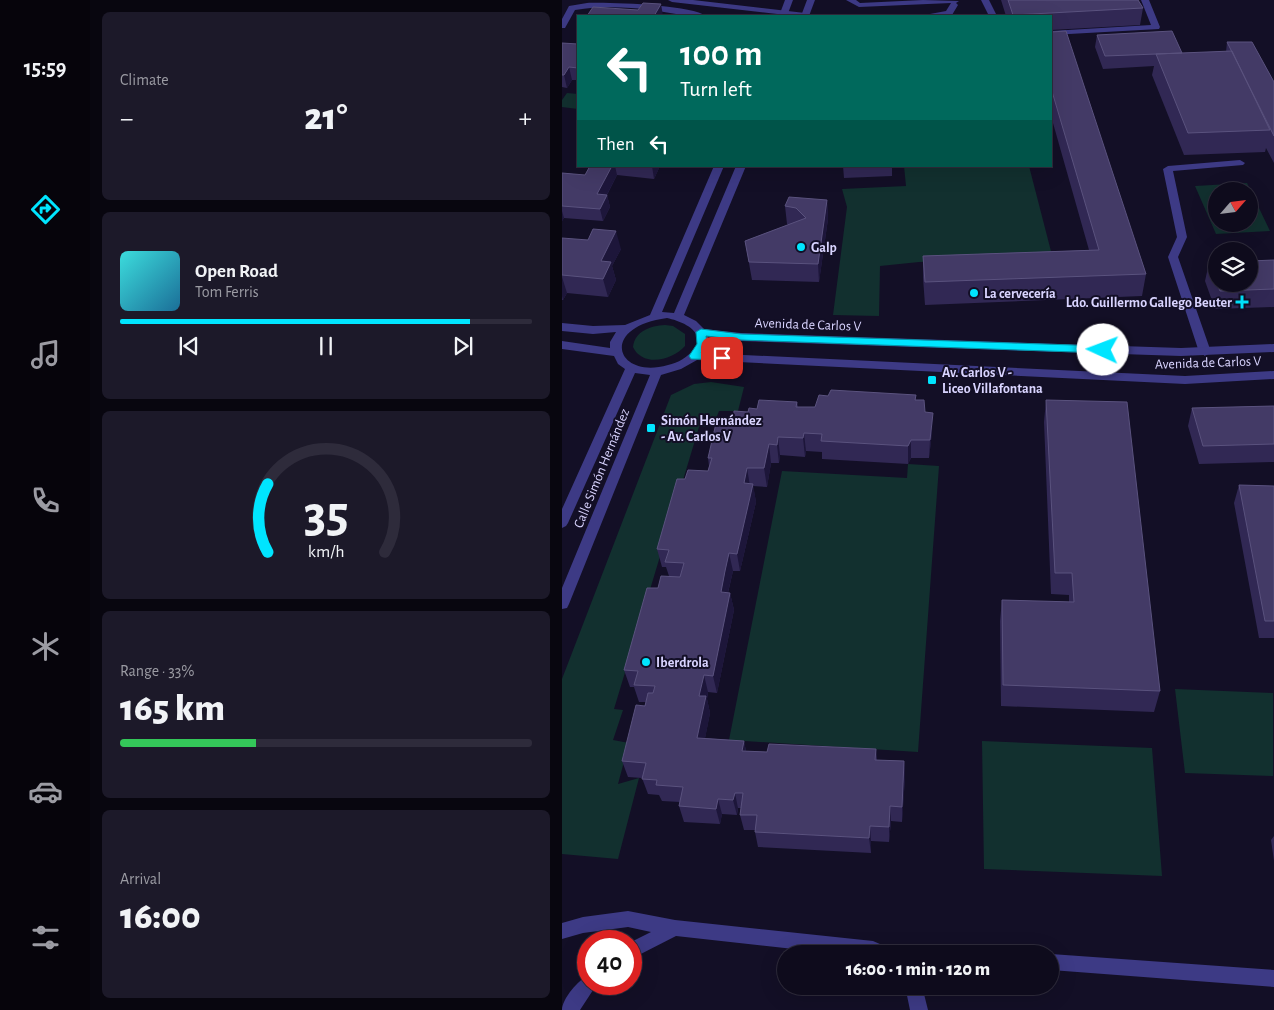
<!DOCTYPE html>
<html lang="en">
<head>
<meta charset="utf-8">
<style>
  :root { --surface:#0e0b1c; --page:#1c1929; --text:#f1f3f6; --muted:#9b9ba3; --line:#2e2b3b; --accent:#00e5ff }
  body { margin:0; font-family:"Alegreya Sans",sans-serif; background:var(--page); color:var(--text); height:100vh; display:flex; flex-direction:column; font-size:19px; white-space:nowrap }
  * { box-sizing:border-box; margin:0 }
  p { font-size:16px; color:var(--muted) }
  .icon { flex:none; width:28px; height:28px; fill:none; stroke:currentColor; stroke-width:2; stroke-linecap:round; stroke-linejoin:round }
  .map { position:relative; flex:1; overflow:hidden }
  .sheet { display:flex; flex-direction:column; gap:12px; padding:12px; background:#08060f; width:472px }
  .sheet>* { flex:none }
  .banner { position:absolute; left:15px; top:15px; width:475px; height:152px; border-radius:0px; box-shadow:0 5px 20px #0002,0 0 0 1px var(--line); background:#00695c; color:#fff; overflow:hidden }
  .needle { width:32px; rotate:62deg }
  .fabs { position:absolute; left:646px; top:182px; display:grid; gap:10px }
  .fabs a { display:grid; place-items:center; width:50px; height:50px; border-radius:50%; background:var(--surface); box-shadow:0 5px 20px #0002,0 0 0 1px var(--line); font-size:25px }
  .speed { position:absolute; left:15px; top:930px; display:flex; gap:10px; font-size:25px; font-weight:700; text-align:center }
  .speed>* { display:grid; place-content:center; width:65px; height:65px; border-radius:50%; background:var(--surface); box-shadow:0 5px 20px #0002,0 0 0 1px var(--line); line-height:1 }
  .speed .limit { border:8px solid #d22; background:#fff; color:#111 }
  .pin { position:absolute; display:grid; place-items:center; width:42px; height:42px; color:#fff; margin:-21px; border-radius:10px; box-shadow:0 2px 8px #0006 }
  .me { position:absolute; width:55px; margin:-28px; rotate:272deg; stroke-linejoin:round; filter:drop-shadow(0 0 4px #0008) }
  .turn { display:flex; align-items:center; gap:18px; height:105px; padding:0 20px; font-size:22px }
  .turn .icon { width:65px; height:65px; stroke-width:2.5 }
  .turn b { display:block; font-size:35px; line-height:42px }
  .then { display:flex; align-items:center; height:48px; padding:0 20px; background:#0003; gap:10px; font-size:19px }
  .big { font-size:38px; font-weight:800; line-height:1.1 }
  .sheet .card { flex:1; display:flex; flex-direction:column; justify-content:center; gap:8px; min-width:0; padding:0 18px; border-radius:8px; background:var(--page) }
  .sheet .dial { align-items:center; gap:0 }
  .dial svg { height:130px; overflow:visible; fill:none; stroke:var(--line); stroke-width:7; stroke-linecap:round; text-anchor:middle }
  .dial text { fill:var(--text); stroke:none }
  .song { display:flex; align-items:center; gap:15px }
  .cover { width:60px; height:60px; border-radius:8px; background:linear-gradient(135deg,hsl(180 70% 55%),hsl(200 70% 35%)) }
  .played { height:5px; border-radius:2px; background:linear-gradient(90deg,var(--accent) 85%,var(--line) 85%) }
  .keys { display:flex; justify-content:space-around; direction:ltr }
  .heat { display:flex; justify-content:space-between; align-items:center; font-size:28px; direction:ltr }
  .charge { height:8px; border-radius:4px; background:linear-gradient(90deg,#34c759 33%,var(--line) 0) }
  .trip { position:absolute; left:215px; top:945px; width:282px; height:50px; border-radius:25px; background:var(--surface); box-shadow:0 5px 20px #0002,0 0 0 1px var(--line); font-weight:800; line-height:50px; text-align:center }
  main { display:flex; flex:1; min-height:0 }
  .dock { display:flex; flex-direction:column; width:90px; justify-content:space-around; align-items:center; background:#06040b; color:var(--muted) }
  .dock .icon { width:35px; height:35px }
  .dock .on { color:var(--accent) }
  .dock b { font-size:22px; color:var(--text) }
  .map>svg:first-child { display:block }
  .green { fill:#12302f; fill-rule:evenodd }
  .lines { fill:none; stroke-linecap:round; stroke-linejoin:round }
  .service { fill:#3d3a85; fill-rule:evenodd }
  .minor { fill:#3d3a85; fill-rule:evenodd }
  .tertiary { fill:#3d3a85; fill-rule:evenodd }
  .wall { fill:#312854 }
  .shaded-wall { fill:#1d163a }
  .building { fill:#433a66; stroke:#5a527e }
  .route { fill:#00e5ff; stroke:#0095a6 }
  .poi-dot { fill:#00e5ff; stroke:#130f26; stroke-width:2 }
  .labels { text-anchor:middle; stroke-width:4; stroke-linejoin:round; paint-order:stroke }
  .poi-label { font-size:14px; font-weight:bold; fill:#d9d4ff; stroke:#130f26; text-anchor:start }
  .street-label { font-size:14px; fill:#d9d4ff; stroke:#130f26 }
</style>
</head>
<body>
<main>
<nav class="dock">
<b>15:59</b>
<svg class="icon on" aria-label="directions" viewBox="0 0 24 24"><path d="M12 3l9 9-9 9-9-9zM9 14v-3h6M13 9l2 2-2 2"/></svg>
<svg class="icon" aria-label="music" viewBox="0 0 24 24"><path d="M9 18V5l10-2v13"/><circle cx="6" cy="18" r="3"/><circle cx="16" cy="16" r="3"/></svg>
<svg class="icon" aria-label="phone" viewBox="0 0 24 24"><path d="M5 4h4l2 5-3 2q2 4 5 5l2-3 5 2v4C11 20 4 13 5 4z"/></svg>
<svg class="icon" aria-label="climate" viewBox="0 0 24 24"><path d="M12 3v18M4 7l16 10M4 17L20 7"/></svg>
<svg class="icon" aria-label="car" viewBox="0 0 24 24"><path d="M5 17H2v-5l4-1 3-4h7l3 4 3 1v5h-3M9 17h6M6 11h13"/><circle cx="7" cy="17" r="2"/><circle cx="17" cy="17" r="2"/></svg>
<svg class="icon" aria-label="filters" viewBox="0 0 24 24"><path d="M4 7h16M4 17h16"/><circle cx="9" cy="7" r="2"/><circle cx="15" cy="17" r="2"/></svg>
</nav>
<section class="sheet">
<div class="card"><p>Climate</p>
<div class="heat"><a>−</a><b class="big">21°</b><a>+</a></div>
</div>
<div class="card">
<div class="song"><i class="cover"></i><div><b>Open Road</b><p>Tom Ferris</p></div></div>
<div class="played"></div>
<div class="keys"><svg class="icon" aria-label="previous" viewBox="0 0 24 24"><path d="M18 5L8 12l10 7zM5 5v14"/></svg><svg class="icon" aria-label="pause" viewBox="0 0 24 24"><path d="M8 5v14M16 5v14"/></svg><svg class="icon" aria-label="next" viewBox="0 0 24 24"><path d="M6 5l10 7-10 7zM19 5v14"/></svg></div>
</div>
<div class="card dial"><svg viewBox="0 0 100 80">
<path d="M14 69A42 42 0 1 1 86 69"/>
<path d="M14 69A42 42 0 0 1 14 27" stroke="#00e5ff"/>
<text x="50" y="56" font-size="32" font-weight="700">35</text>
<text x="50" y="72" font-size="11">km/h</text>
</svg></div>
<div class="card"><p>Range · 33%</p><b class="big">165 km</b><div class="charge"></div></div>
<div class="card"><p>Arrival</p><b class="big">16:00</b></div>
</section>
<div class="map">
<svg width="712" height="1010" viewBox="0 0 712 1010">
  <rect width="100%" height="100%" fill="#130f26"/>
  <path class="green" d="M5,93l11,1v15l-16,-2v-7z
    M342,166h125l24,93 -134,3 -39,4 -1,50 -46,-1 14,-108 -5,-18 64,-3z
    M685,183l23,48 -54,3 -21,-48zM688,191v33h-33v-33z
    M103,325l8,1 12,8v12c-12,14 -42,22 -52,1 2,-16 17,-21 32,-22z
    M149,382l33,5 -6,24h-19l-6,15 -14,1 -85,282 9,1 -10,30 16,3 -11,41 21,-6 -21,81 -56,-5v-175l109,-284 23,-11z
    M346,464l31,2 -21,286 -189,-12 53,-269 125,7z
    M613,689l98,4v83l-88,-3z
    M420,741l170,7 10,128 -178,-7z"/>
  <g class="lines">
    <path class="service" d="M284,0h10l4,3 63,-3 36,1 -3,2 2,2 -6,10 -23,1 1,-2 16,-3 5,-8 -92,4z
      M419,0h8l8,16h-8z
      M579,0h8l11,27 -1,2 -108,6v-4l100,-6z
      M678,160l5,3 -2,2 -70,6 14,66 -9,20 33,95 -6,4 -6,-4 -31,-95 9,-20 -14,-68 5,-3z"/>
    <path class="minor" d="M106,0h25l112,13 4,2 -14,1 -123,-14z
      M25,3c22,-1 104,2 119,13 -18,1 -36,-3 -54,-6 -26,-3 -51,-4 -77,0l-10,18h-3v-9l7,-13z
      M66,911l47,9 198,21 16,7 2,6h-52l-163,-18 -45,23v-17l20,-10 -23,-5 -45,6 -21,6v-16l21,-6z
      M489,954l223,16v17l-223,-17z
      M26,976v8h9l-17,26h-18c0,-11 17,-31 26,-34z
      M343,986h17l6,24h-18z"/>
    <path class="tertiary" d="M223,0h8l-6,16h-8z
      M245,0h8l-6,16h-8z
      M152,166h10l-62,146 12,1 62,-147h10l-62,149 12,6 8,8 37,4 440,15 93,-4v8l-93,4 -440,-15 -33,-5v5l-5,12 482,23 89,-5v8l-89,5 -488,-24 -16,9 -20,6 -92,229 -2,4 -5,1v-21l88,-213 -15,-2 -67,150 -2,3 -4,2v-19l63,-140 -7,-5 -4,-8 -52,-7v-8l48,7v-6l6,-10 -23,2 -31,-3v-8l31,3 32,-1 25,-10zM105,318c14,3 40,13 27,31 -6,8 -16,14 -26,16 -52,15 -70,-38 -1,-47z"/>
  </g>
  <path class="wall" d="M439,0h137l5,8 -3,17 -89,5v-14h-45z
    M489,32l95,242 -4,22 -217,9 -2,-27v-22l166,-6 -38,-134z
    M535,35l85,18 44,-1 1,-10 47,40v81l-8,-15 -1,4 -81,3 -32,-80 2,-9 -51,3 -8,-22z
    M0,43l16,1v36h-6l-5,8 -5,-1z
    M28,166h70l-6,13 -37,-4 -10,20 3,12 -7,14 -39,-3 -2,3v-48l23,2z
    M281,166h49v10l-48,2z
    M265,200l1,19 -9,63 -67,-2 -7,-39 44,-16 -2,-1 -2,-18z
    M0,238l59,11 -9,17 4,14 -8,17 -41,-4 -4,7h-1z
    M712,260v47l-59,2 -10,-28 4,-18z
    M354,395v5l9,12 7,20 -3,26h-18l-3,6 -86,-5v-7l-16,-1 -1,6 -25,-2 -1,8h-8l-4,24 -14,-1 3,16 -16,69h-7l-5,22h2l4,17 -17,83 -9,-1 -1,7 3,14 -5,25 39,3 2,10 21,1 109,-3 1,11 27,1 1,16 -3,45 -11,-1 -2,21 -18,-1v12l-113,-6 -3,-15v-2h-11l-4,-15 1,-7h-3l-1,7 -15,-1 -2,10 -36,-2 -5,-16 1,-4 -18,-1 -3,-6 -11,-1 -6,-16 -14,-1 -6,-16 24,-59h-7l-5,-15h-4l-6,-17 34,-82 11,-12 -3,-9h-4l-5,-18 28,-70 23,-8 1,-5 -1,-8 25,-38 15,-8 9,-3 40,-7 1,5h17z
    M484,400l114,291 -6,21 -153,-6 -1,-85 2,-21 67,2v-7l-18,-1 -7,-172z
    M712,406v56l-75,2 -11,-38 4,-18z
    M677,485l35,1v152h-15l-25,-135z
    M712,836v25l-3,-21z"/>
  <path class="shaded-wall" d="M99,4l2,12h-9z
    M7,67l3,13 -5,8 -3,-13z
    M50,166h3l2,9 -16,31 -4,-12z
    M90,166h8l-6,13z
    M45,195l3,12 -7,14 -3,-12z
    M265,200l1,19 -9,63 -1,-18z
    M0,211l2,7 -2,3z
    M54,231l5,18 -9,17 4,14 -8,17 -5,-18 -2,-18z
    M0,277l5,16 -4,7 -1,-4z
    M371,413l-1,19 -3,26 1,-18z
    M242,433l2,18 -1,6 -2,-19z
    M216,437l2,18 -1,8 -2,-18z
    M349,440v18l-3,6v-18z
    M207,444l2,19 -4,24 -3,-19z
    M185,468l3,18 -6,-3z
    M191,484l3,18 -16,69 -3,-17z
    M167,553l4,18 -9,38 -3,-17z
    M168,593l4,17 -17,83 -4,-17z
    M142,675l4,17 -1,7 3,14 -8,41 -5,-16 2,-42z
    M182,741l3,16 -5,-6z
    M342,761l1,16 -3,45v-15z
    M173,793l3,15 -1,7 -4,-15z
    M156,799l4,15 -2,10 -4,-15z
    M328,806l1,15 -2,21v-15z
    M308,826l1,15v12l-2,-15z"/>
  <path class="building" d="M446,0h130l5,8 -130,7z
    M81,3l18,1 -7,12h-67l6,-9 45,3z
    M504,31l80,243 -221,8 -2,-26 176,-6 -48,-162v-56z
    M610,31l10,22 -77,3 -8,-21z
    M665,42h25l22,40v54z
    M0,43l16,1v24l-9,-1 -5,8h-2z
    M670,51l38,79 -82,3 -32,-79z
    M28,166h22l-15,28 10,1 -7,14 -38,-3v-33l23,2z
    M227,197l38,3 -9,64 -69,-2 -4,-21 61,-23 -10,-10 -11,-2z
    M31,229l23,2 -15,30 10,1 -8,17 -41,-4v-37l26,2z
    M712,260v29l-54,2 -3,-7h33v-23z
    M655,262v21l-8,-20z
    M269,390l85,5 -1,5h9l1,12 8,1 -3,27h-19l-3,6 -87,-5 1,-7 -18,-1 -1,5 -25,-1 -1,8 -8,-1 -5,24h-17l-3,15 9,1 -16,70 -8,-1 -4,18 -4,21 9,1 -17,83 -9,-1 -5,21h7l-9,42 47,3 -2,10 25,1 2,-8 107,5 -1,11 29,1 -2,46 -12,-1 -1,21 -19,-1 -1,12 -114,-6 2,-17h-17l3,-22h-8l-2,7 -15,-1 -2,10 -37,-3 4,-19 -27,-2 1,-5 -15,-1 4,-16 -24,-2 14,-56 9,1 3,-13h5l2,-7 -21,-1 4,-14 -14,-1 23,-82h11l3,-12 19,1 4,-14 -19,-1 4,-12 -12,-1 20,-70h8l3,-9 20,1 4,-13h-4l9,-39 16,1 1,-9 14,1 1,-4 8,1 2,-9 38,2 -1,5h19l4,-12 9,1z
    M484,400l81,2 33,289 -157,-6 -1,-85 72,2 -2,-29h-17z
    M712,406v38l-71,2 -11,-38z
    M677,485l35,1v135h-9z"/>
  <path class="route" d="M139,329l40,5 362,12 5,4 -5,3 -362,-13 -35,-4 1,8 -6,9 25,2v5l-35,-1 -2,-3 8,-12 -1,-12z"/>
  <g class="poi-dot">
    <circle cx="239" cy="247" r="5"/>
    <circle cx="412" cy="293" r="5"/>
    <path d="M677.5 294.5h5v5h5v5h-5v5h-5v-5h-5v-5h5z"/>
    <rect x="365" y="375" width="10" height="10" rx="2.5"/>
    <rect x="84" y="423" width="10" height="10" rx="2.5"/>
    <circle cx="84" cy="662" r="5"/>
  </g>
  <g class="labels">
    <g class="poi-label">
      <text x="249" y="252">Galp</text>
      <text x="422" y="298">La cervecería</text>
      <text x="670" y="307" text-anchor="end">Ldo. Guillermo Gallego Beuter</text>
      <text x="380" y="377">Av. Carlos V -<tspan x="380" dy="16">Liceo Villafontana</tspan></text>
      <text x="99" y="425">Simón Hernández<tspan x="99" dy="16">- Av. Carlos V</tspan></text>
      <text x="94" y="667">Iberdrola</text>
    </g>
    <g class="street-label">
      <text transform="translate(246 324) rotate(2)" y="5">Avenida de Carlos V</text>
      <text transform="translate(646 362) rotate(-2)" y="5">Avenida de Carlos V</text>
      <text transform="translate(39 468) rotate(-68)" y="5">Calle Simón Hernández</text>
    </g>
  </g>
</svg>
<div class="fabs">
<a><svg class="needle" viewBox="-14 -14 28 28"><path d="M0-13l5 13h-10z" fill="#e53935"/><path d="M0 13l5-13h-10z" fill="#9b9ba3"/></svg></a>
<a><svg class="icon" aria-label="layers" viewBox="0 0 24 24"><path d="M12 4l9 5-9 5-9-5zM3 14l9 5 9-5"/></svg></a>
</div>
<div class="speed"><div class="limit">40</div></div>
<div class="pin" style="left:160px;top:358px;background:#d93025"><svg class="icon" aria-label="arrive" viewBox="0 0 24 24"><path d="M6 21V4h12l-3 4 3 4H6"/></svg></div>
<svg class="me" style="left:541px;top:350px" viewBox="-20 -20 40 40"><circle r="19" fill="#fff"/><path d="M0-13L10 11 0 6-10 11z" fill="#00e5ff"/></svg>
<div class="trip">16:00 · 1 min · 120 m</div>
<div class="banner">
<div class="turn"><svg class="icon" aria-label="left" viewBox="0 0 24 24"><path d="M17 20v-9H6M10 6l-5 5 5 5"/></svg><div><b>100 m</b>Turn left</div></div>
<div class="then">Then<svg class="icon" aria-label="left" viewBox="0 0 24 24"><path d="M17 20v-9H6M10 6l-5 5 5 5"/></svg></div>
</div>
</div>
</main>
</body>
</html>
